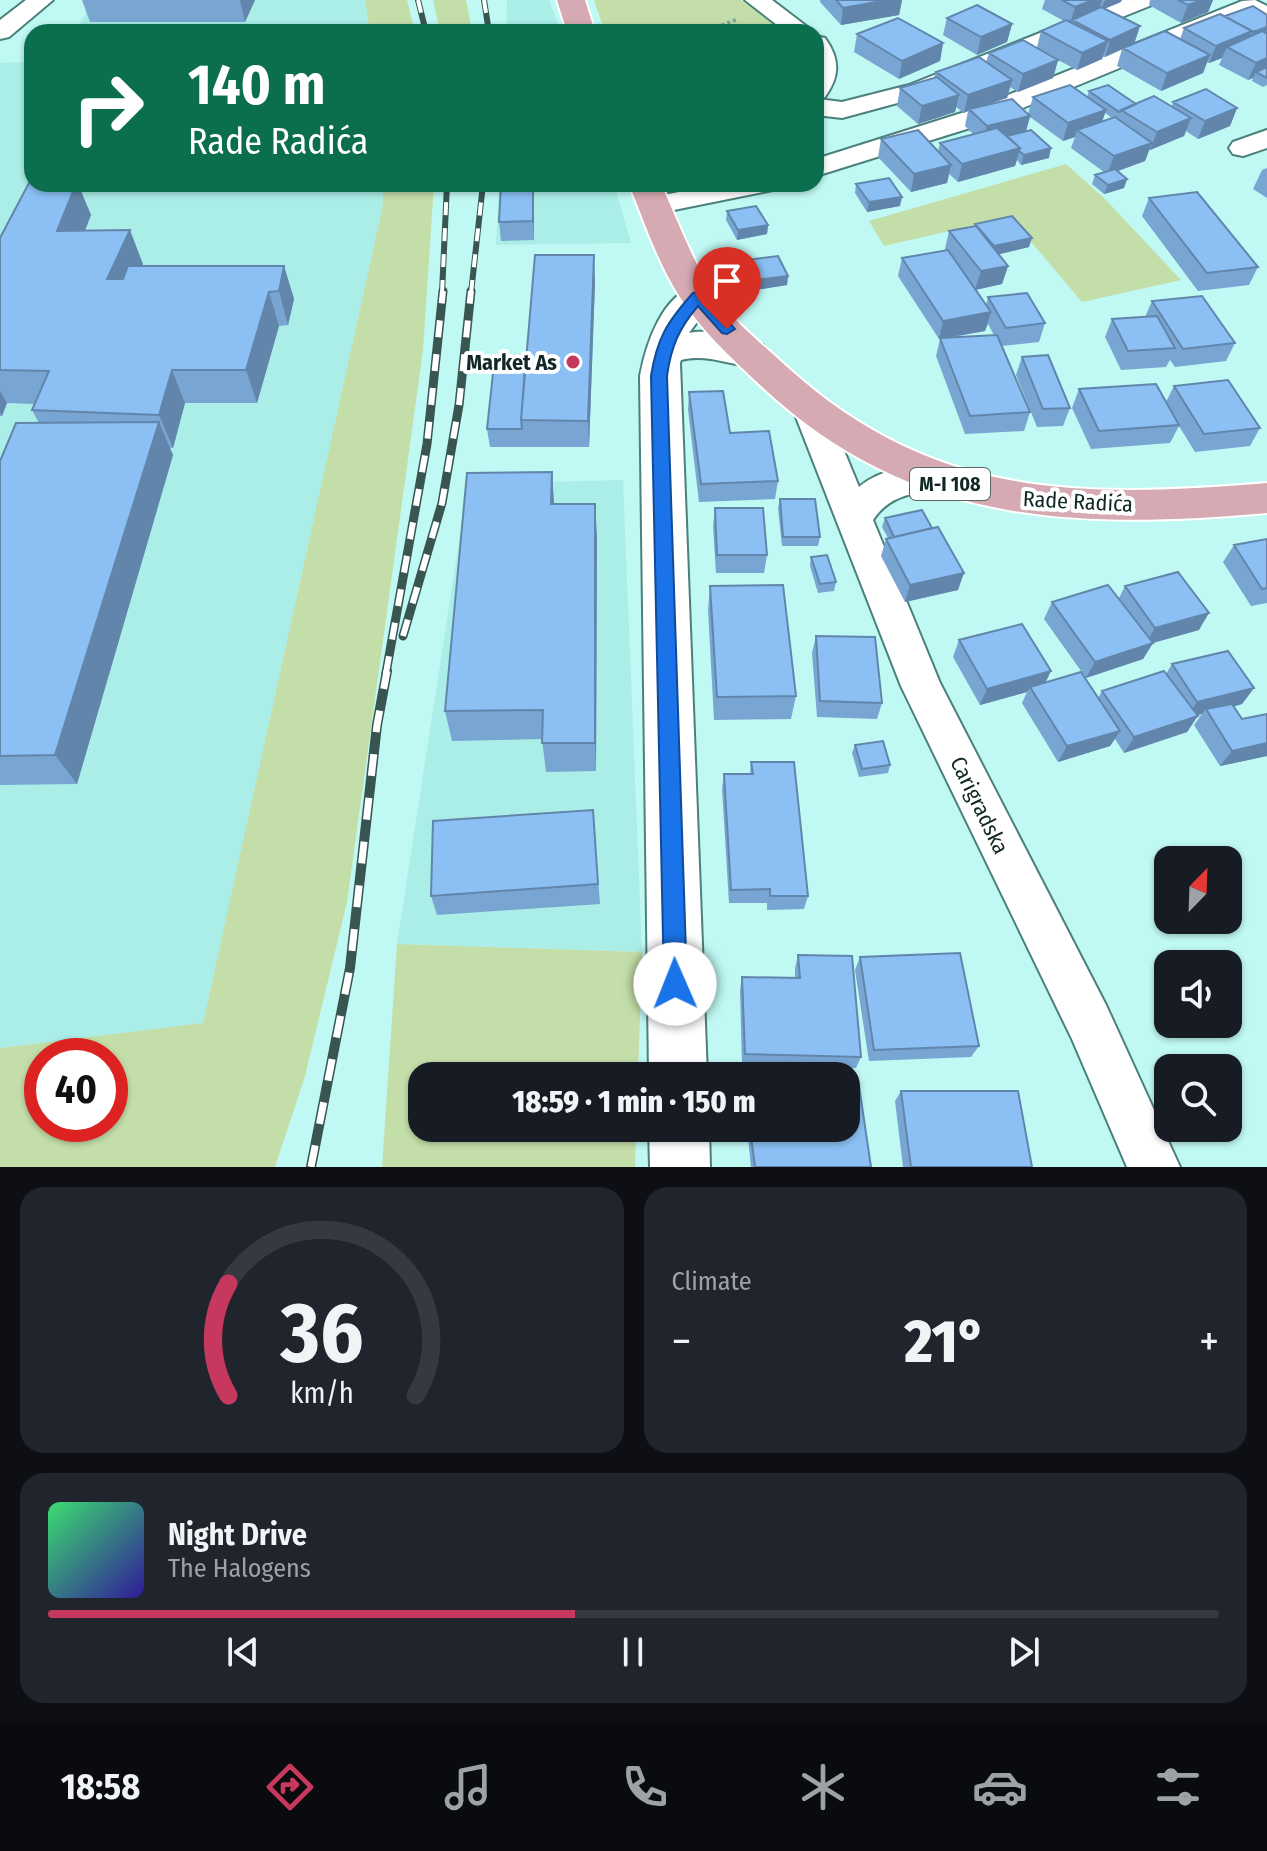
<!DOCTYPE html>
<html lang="en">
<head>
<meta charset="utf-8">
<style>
  :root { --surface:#171b24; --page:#20242c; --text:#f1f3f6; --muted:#9ea1a6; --line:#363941; --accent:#c7385e }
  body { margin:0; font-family:"Fira Sans Condensed",sans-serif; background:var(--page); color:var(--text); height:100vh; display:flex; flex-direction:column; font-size:30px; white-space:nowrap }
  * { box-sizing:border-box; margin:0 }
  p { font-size:26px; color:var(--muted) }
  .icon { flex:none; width:44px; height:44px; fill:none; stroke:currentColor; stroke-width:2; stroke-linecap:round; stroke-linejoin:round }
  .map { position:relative; height:1167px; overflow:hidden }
  .drawer { display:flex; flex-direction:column; gap:20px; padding:20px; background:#0d0f14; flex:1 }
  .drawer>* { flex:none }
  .guide { position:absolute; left:24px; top:24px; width:800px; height:168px; border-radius:24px; box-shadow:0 2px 6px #0004; background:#0b6e4f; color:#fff; overflow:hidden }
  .needle { width:52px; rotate:23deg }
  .fabs { position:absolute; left:1154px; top:846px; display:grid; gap:16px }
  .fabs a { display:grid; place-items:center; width:88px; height:88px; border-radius:16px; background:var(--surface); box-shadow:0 2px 6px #0004; font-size:40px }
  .speed { position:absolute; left:24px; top:1038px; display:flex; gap:16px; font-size:40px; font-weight:700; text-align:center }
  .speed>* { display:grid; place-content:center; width:104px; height:104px; border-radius:50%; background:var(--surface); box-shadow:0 2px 6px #0004; line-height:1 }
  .speed .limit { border:12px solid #d22; background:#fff; color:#111 }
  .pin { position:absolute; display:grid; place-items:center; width:68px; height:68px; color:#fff; margin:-82px -34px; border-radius:50% 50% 50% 0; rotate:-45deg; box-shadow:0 0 8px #0007 }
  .pin .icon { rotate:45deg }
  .me { position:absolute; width:88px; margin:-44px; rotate:359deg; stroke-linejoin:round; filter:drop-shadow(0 0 6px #0008) }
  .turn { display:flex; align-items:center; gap:28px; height:168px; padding:0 32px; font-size:36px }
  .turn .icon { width:104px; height:104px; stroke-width:2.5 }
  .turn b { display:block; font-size:56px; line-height:68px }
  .big { font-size:60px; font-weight:800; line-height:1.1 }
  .drawer .widget { flex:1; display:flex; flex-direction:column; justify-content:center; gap:12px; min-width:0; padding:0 28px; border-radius:24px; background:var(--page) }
  .drawer .dial { align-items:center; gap:0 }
  .dial svg { height:208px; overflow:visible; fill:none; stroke:var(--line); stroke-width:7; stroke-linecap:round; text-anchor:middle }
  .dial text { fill:var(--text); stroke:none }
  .song { display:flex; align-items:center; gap:24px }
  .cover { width:96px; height:96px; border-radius:12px; background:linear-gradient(135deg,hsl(140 70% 55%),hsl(250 70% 35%)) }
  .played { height:8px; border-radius:4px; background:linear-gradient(90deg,var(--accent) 45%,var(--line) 45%) }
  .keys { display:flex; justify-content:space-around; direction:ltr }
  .heat { display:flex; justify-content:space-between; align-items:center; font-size:44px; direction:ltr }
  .drawer .tiles { flex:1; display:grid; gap:20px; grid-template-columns:1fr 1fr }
  .widget:last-child { grid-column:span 2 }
  .trip { position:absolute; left:408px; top:1062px; width:452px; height:80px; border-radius:24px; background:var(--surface); box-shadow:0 2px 6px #0004; font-weight:800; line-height:80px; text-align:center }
  .menu { display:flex; height:128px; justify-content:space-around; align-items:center; background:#090b0e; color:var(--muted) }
  .menu .icon { width:56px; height:56px }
  .menu .on { color:var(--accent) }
  .menu b { font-size:36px; color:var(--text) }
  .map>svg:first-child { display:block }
  .built { fill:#abeee8 }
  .green { fill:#c4dea9; fill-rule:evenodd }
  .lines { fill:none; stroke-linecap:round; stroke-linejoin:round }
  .minor-casing { stroke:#4b807c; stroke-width:4 }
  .tertiary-casing { stroke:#4b807c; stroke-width:4 }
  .primary-casing { stroke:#fff; stroke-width:4 }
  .path { stroke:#7ba6a2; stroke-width:4; stroke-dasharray:3 3; stroke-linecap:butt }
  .minor { fill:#fff; fill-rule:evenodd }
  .tertiary { fill:#fff; fill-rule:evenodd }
  .primary { fill:#d6aab2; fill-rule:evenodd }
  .rail-far2-casing { stroke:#385552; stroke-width:6 }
  .rail-far1-casing { stroke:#385552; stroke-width:9 }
  .rail-casing { stroke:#385552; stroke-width:10 }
  .rail-far2 { stroke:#fff; stroke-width:4; stroke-dasharray:13; stroke-linecap:butt }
  .rail-far1 { stroke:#fff; stroke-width:6; stroke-dasharray:17; stroke-linecap:butt }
  .rail { stroke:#fff; stroke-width:7; stroke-dasharray:22; stroke-linecap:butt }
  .wall { fill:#78a5d2; fill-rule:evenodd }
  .shaded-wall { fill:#6286ab }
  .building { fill:#8cc0f4; stroke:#6286ab; stroke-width:2 }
  .route { fill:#1a73e8; stroke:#114b97; stroke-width:2 }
  .poi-dot { fill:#c7385e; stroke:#fff; stroke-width:3 }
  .labels { text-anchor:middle; stroke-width:8; stroke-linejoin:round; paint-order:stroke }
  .shield { fill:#fff; stroke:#596867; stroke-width:2 }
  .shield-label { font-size:20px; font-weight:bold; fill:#122826 }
  .poi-label { font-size:22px; font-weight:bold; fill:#122826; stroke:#fff; text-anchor:end }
  .street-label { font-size:22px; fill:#122826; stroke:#fff }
</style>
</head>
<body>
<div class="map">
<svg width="1267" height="1167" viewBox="0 0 1267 1167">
  <rect width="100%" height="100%" fill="#c0f8f3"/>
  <path class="built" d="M92,0h273l5,32h-294z
    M507,0h42l12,32h-55z
    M32,62v122h352l-2,25 -179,815 -203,24v-985z
    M499,184h115l17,59 -135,2z
    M623,480l19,472 -245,-8 71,-460z"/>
  <path class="green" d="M365,0h42l8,32h-45z
    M433,0h33l6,32h-32z
    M594,0h147l45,32h-181z
    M1066,164l40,36 75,80 -99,22 -72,-85 -126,29 -15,-25z
    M384,184h50l-11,166 -76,552 -42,174 -30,91h-275v-119l203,-25 179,-814zM42,1056h68v68h-68z
    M397,944l245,8 -4,124h-216v52h214l-1,39h-253z"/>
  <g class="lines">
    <defs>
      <path id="minor" d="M26,0h27l-44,37 -9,2v-19z
        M745,0h27l42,32h-28z
        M1123,0h33l-4,5 -225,90 -85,23 -26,-3v-79l9,2c15,21 15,38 0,59l-7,2 24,3 67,-17z
        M1255,0l12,6v18l-19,-9 -262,108 -170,53v-17l152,-48 274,-110z
        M1267,130v18l-24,8 -10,-2 -4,-6 4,-6z
        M719,184h58l-4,6 -10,2 -109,22 -10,-3 -4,-6 4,-6z
        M811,400l12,4 5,8 31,75c20,-17 58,-26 82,-19l5,9 -5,9c-28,9 -51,8 -68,34l67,163 166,322 74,162h-53l-55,-128 -171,-353 -107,-274 5,-8z"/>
      <path id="tertiary" d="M698,285l13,3 5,8 -27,37c22,-5 53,6 74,12l6,9 -6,9c-29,8 -49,-11 -82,-3l-1,3 27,713h-58l-9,-700c6,-32 22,-82 58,-91z
        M649,1128h60l1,39h-60z"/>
      <path id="primary" d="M557,0h28l10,32h-28z
        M629,184h32c16,35 29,72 50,105 19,30 50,54 76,78 147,133 293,131 480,116v30c-193,17 -360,12 -508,-129 -29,-27 -60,-56 -81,-90 -21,-34 -34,-73 -49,-110z"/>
    </defs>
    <use href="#minor" class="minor-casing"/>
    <use href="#tertiary" class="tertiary-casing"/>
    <use href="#primary" class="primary-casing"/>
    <path class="path" d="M705,32l33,-13"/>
    <use href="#minor" class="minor"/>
    <use href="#tertiary" class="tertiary"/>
    <use href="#primary" class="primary"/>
    <defs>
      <path id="rail-far2" d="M418,0l8,32
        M484,0l5,32
        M442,293l5,-109
        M471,293l12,-109"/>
      <path id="rail-far1" d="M403,636l39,-133 17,-98 12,-114
        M386,673l41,-229 16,-153"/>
      <path id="rail" d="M311,1167l39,-199 27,-243 10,-54"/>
    </defs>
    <use href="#rail-far2" class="rail-far2-casing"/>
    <use href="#rail-far1" class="rail-far1-casing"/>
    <use href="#rail" class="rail-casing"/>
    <use href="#rail-far2" class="rail-far2"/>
    <use href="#rail-far1" class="rail-far1"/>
    <use href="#rail" class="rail"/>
  </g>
  <path class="wall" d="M82,0h173l-10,22h-155z
    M820,0h82l-3,15 -58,10 -21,-23z
    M1041,0h80v2l-17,7 36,17 -6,18 46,-5 4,-11 40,-11 43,-2v70l-4,2 -11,-6 1,-3 -5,2 -29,-15 3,-7 -13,5 -2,-1 -4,11 -42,18 -44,-25 5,-17 -17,8 -2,-1 -1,3 -25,11 -19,-10 -5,18 -35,14 -8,-5 -3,11 -16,5 37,11 5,-17h54l2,-6 47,13 36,2 1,-4 64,6 -7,18 -32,13 -12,-8 -2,5 -34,14h-1l-4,11 -28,10 10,8 -3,9 -20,6 -12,-10 3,-9 9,-3 -33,-24 4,-11 -12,4 -33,-24 -4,15 23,26 -28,7 -4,-5 -2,6 -57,16 -9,-8 -2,9 -36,9 -33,-35 3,-18 57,13 2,-9 33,-9 -8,-8 3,-15 -4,2 -8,-6 -1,5 -37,12 -21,-18 3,-18 34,-10 2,-6 50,-10 3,-9 48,-6 4,-16 23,-10 -22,-12 3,-9zM1105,113l7,5 -10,4z
    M1150,0h63l-5,12 -27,11 -32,-18z
    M947,18l65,6 -5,18 -30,13 -34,-20z
    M857,34l86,9 -3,18 -41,18 -45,-27z
    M1267,168v30l-14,-9 9,-19z
    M32,184h91l-4,7 -38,1 10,23 -6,15 58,34 -1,2h142l10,33 -6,26 -9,1 -22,77h-72l-12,45h-3l3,7 -96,329 -77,1v-324l39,-38 -7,-13 3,-6 -28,-1 -5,13h-2v-178z
    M856,184l44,22 -33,6 -12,-19z
    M534,196v44l-33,1 -2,-19z
    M1149,198l109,69 -9,18 -51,6 -56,-75z
    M727,211l41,14 -1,9 -30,6 -11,-20z
    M975,224l54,23 -30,7 9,12 -6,18 -27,6 11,15 2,-8 57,26 -6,19 -37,4 28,66 -6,19 -59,3 -29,-78 4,-17h-1l-41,-63 4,-18 44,-7 -1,-2 4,-18 25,-5zM988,324l6,11 -47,3 38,-7z
    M747,260l41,16 -1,9 -32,5 -9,-21z
    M595,282l-6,165h-99l-3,-18 39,-74z
    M1152,301l83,42 -9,18 -51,6 -5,-7 -4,7 -45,3 -16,-33 7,-18 33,-2z
    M1022,357l48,51 -7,18 -26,1 -21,-52z
    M1174,386l86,42 -10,18 -55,6 -16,-26 -9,17 -79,6 -19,-41 7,-19 87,13z
    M689,392l89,89 -3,18 -76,3 -11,-92z
    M552,472l2,32 43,32 -1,235 -50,1 -4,-33 -90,2 -7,-30z
    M780,499l40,38 -2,9h-36l-4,-38z
    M715,508l52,47 -3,18h-48l-3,-47z
    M885,518l73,72 -53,12 -24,-46 5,-17 2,-1 -6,-11z
    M1267,539v64l-16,3 -28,-44 11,-17z
    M811,557l25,25 -2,9 -16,2 -8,-27z
    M710,586l86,110 -5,23 -77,1 -6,-110z
    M1125,586l74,44 -46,13 -10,16 -57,19 -42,-59 8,-17 67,-4z
    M816,636l66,67 -5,16 -60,-2 -5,-64z
    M959,640l87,42 52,16 4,-7 64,-17 6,-10 82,24 -12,16 -9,3 9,12 25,-5v42l-47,10 -26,-41 8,-11 -5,2 -10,16 -63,21 -9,-14 -5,7 -52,16 -36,-59 5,-11 -47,13 -27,-48z
    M855,745l35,20 -2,8 -29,4 -7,-24z
    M751,762l57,134 -4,13 -37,1v-7h-38l-7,-114 2,-15h26z
    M593,810l7,94 -163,11 -6,-19z
    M798,955l63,102 -5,11 -114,-3 -2,-75 2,-13 53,1v-10z
    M860,957l119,89 -8,11 -102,4 -14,-91z
    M901,1091l131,76h-129l-8,-66z
    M747,1128h99l25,39h-120z"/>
  <path class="shaded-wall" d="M240,0h15l-10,22z
    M887,0h15l-3,15 -58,10 2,-17z
    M1093,0h9l-4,13 -26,7 -2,5 5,-18z
    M1107,0h14v2l-20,8 3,-9z
    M1202,0h11l-5,12 -27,11 7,-18z
    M1012,24l-5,18 -30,13 4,-18z
    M1140,26l-6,18 -29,13 5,-17z
    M1267,27v8l-18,6 4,-9z
    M1252,31l-7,18 -18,-2 -5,11 -13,5 7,-17z
    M1108,41l-6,18 -25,11 5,-17z
    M943,43l-3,18 -41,18 3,-18z
    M1210,55l-7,18 -42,18 6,-18z
    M1267,58v14h-11l-3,6 -5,2 8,-17z
    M1058,60l-5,18 -35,14 5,-18z
    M1012,80l-5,18 -36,12 -2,-1 -1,2 -4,2 4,-18z
    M959,95l-4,17 -37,12 4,-18z
    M1237,108l-7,18 -32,13 7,-18z
    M1106,110l-6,18 -23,2 -2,7 -12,4 5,-18z
    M1030,116l-5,18 -42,10 4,-18z
    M1191,118l-7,18 -34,14 7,-18z
    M1152,143l-7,18 -38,14 7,-19z
    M1020,148l-5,18 -57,16 4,-18z
    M1051,148l-2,10 -28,7 3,-10z
    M951,165l-4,18 -36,9 3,-18z
    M1127,179l-3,9 -20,6 4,-9z
    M76,184h2l13,31 -19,49 -15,-33z
    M117,184h6l-4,7z
    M534,184v56l-1,-19z
    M902,197l-2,9 -33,6 2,-10z
    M768,225l-1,9 -30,6 1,-10z
    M130,230l13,34 -21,49 -15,-34z
    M1032,238l-3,9 -37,9 2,-10z
    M594,255l1,27 -6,165 -1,-26z
    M284,266l10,33 -6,26 -9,-34z
    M1008,266l-6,18 -27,6 6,-19z
    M788,276l-1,9 -32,5 1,-10z
    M269,292l10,34 -22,77 -11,-33z
    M991,312l-6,19 -46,8 4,-18z
    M172,370l13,33 -12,45 -14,-33z
    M0,391l7,12 -5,13 -2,-4z
    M159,422l14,33 -96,329 -22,-29z
    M552,472l2,33 -3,-1z
    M595,504l2,32 -1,235 -1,-28z
    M964,573l-6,17 -53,12 5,-17z
    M1209,613l-10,17 -54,15 10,-17z
    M1153,643l-10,16 -57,19 9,-16z
    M1051,671l-8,17 -13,-1 -3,5 -47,13 7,-16z
    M1254,688l-12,16 -34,9 -2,-4 -4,5 -16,4 11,-16z
    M1198,716l-11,16 -63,21 10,-16z
    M1120,731l-10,15 -52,16 9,-16z
    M1267,743v13l-47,10 12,-15z"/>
  <path class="building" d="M836,0h51l-44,8z
    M1062,0h31l-18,7z
    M1178,0h24l-14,5z
    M977,5l35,19 -31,13 -34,-19z
    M1253,6l14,9v12l-14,5 -28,-16z
    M1101,7l39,19 -30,14 -38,-20z
    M1220,14l32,17 -36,15 -32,-18z
    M898,18l45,25 -41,18 -45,-27z
    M1066,20l42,21 -26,12 -41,-22z
    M224,26h92l-2,6h-93z
    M133,29l10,1 1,2h-20z
    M165,29l12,2v1h-22z
    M1165,31l45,24 -43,18 -44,-25z
    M1262,31l5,3v24l-11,5 -29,-16z
    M1023,40l35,20 -35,14 -34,-21z
    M979,57l33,23 -44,15 -32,-23z
    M1267,67v11l-11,-6z
    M937,77l22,18 -37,11 -22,-18z
    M1070,85l36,25 -38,13 -35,-26z
    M1108,85l28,19 -17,8 -30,-21z
    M1206,89l31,19 -32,13 -32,-19z
    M1154,96l37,22 -34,14 -36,-22z
    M1012,99l18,17 -43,10 -18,-17z
    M1115,117l37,26 -38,13 -37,-26z
    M997,128l23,20 -58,16 -22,-21z
    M918,130l33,35 -37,9 -33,-35z
    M1031,130l20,18 -27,7 -5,-4 1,-3 -13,-12z
    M1115,169l12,10 -19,6 -13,-10z
    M889,178l13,19 -33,5 -13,-18z
    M30,181h2v3h44l-19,47 73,-1 -23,49h16l5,-13h156l-5,25 -10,1 -23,78h-74l-13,45 -127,-5 17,-39 -49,-1v-132z
    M501,184h32v37l-34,1z
    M1197,192l61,75 -51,6 -58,-75z
    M756,206l12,19 -30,5 -11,-19z
    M1012,216l20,22 -38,8 -19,-22z
    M976,226l32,40 -27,5 -32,-40z
    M948,250l43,62 -48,9 -41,-63z
    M535,255h59l-6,166 -67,-1z
    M778,256l10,20 -32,4 -9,-20z
    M1027,293l18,30 -39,5 -18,-31z
    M1202,296l33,47 -52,6 -31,-48z
    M1157,316l18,32 -47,3 -16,-32z
    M997,335l33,77 -60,4 -30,-78z
    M495,355h31l-5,65 1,9h-35z
    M1048,355l22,53 -27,1 -21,-52z
    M1228,380l32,48 -56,6 -30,-48z
    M1156,384l23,41 -80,6 -20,-42z
    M723,391l7,42 39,-2 9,50 -77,3 -12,-92z
    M159,422l-104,333 -55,1v-295l16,-38z
    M552,472l-1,32h44v239h-53l1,-33 -98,1 22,-238z
    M780,499h35l5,38h-37z
    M715,508h48l4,47h-50z
    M922,510l10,18 -38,9 -9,-19z
    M938,527l26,46 -54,12 -24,-46z
    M1267,539v49l-5,1 -28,-44z
    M827,555l9,27 -16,2 -9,-27z
    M1178,572l31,41 -54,15 -30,-42z
    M783,585l13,111 -79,1 -7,-111z
    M1108,585l45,58 -58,19 -43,-60z
    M1022,624l29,47 -64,18 -28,-49z
    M816,636l59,1 7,66 -62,-2z
    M1228,651l26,37 -57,14 -25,-38z
    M1164,671l34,45 -64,21 -32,-46z
    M1081,672l39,59 -53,15 -37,-59z
    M1232,704l10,15 25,-5v29l-35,8 -26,-42z
    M883,741l7,24 -28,4 -7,-24z
    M751,762h43l14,134h-38v-7l-39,1 -7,-116h29z
    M593,810l5,74 -167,12 2,-75z
    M960,953l19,93 -105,4 -14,-93z
    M798,955l54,1 9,101 -116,-3 -3,-77 58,1z
    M859,1086l12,81h-116l-5,-39h96v-41z
    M901,1091h117l14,76h-121z"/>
  <path class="route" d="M698,292l5,1 32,36 -8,5 -5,-1 -24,-27c-19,22 -27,41 -31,70l20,608 -4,8 -8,3 -8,-3 -3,-8 -13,-608c6,-38 16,-54 42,-83z"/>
  <circle class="poi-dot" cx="573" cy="362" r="8"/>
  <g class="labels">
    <rect class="shield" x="910" y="468" width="80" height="32" rx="6"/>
    <g class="shield-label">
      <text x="950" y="491">M-I 108</text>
    </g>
    <g class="poi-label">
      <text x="557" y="370">Market As</text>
    </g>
    <g class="street-label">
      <text transform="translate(1078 501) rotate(3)" y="8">Rade Radića</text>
      <text transform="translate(980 805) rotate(64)" y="8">Carigradska</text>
    </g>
  </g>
</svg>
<div class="fabs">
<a><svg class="needle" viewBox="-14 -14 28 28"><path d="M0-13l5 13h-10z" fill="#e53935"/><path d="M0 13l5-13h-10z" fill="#9ea1a6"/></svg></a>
<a><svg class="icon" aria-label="sound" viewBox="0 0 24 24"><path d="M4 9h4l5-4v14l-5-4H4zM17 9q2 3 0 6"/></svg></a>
<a><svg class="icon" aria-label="search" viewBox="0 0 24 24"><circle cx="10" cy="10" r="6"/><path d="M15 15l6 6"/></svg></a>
</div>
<div class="speed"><div class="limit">40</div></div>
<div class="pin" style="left:727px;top:329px;background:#d93025"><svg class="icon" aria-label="arrive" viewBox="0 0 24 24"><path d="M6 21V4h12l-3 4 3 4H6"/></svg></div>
<svg class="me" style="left:675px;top:984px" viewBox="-20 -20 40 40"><circle r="19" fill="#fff"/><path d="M0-13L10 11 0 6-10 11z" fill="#1a73e8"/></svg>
<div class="trip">18:59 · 1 min · 150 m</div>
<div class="guide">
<div class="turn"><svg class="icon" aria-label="right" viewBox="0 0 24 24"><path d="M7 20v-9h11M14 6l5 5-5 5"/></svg><div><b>140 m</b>Rade Radića</div></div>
</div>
</div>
<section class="drawer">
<div class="tiles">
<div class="widget dial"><svg viewBox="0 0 100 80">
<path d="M14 69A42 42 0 1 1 86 69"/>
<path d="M14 69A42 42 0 0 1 14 26" stroke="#c7385e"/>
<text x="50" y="56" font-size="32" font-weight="700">36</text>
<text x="50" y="72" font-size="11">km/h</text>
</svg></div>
<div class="widget"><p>Climate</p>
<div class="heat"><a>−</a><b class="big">21°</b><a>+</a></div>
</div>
<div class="widget">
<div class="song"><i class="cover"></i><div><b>Night Drive</b><p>The Halogens</p></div></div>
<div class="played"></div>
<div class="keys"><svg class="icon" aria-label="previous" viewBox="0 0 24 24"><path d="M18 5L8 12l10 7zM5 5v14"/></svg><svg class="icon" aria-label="pause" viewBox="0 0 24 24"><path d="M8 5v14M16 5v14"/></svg><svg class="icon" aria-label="next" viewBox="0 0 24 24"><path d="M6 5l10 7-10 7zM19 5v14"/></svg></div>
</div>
</div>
</section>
<nav class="menu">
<b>18:58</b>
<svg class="icon on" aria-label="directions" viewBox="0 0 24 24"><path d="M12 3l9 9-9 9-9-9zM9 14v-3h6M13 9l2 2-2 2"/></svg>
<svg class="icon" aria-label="music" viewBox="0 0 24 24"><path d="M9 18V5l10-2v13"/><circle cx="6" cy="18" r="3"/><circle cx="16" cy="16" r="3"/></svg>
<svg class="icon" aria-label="phone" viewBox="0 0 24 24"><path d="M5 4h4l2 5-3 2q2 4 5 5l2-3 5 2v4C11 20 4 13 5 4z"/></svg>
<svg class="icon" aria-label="climate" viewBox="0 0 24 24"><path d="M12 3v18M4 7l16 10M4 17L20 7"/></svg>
<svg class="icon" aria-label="car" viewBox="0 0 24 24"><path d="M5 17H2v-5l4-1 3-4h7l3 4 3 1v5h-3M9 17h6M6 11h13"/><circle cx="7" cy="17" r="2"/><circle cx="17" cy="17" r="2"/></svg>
<svg class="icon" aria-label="filters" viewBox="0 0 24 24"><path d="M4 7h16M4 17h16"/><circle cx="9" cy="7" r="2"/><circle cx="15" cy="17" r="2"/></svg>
</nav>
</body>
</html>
